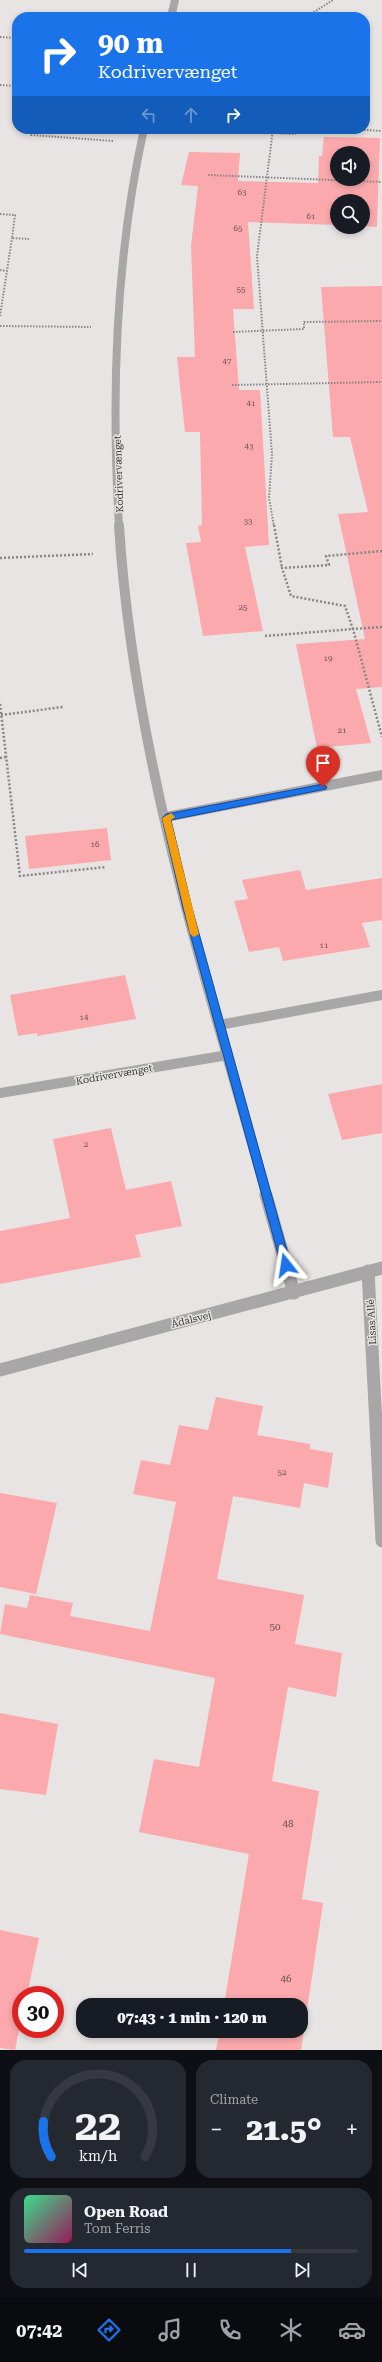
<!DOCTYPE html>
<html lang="en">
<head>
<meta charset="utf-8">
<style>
  :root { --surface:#171b24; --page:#242831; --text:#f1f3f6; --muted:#9ea1a6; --line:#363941; --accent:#1a73e8 }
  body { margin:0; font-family:"Roboto Serif",serif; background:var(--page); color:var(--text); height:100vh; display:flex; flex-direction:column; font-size:15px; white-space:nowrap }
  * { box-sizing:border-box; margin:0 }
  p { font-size:13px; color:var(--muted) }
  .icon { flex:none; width:22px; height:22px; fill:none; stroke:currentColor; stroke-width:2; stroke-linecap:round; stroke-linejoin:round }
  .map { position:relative; height:2050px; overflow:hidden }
  .side { display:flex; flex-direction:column; gap:10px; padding:10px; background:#0d0f14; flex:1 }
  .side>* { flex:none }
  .guide { position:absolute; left:12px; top:12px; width:358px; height:122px; border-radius:16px; box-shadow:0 2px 6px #0003; background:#1a73e8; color:#fff; overflow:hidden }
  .tools { position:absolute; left:330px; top:146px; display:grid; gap:8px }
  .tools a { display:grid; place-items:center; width:40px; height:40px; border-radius:50%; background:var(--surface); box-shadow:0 2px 6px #0003; font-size:20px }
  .speed { position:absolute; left:12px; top:1986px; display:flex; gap:8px; font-size:20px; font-weight:700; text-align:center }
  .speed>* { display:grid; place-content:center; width:52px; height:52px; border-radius:50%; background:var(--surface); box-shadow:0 2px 6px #0003; line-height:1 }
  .speed .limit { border:6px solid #d22; background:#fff; color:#111 }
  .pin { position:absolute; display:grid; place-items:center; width:34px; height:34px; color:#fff; margin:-41px -17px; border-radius:50% 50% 50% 0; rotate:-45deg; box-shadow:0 0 4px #0007 }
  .pin .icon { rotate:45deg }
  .me { position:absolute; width:44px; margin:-22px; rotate:345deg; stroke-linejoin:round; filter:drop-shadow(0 0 3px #0008) }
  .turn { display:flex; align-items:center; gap:14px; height:84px; padding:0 20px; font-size:18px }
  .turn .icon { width:52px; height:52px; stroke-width:2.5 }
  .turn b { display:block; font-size:28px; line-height:34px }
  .lanes { display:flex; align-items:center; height:38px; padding:0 20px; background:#0003; justify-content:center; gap:20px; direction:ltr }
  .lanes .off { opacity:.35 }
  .big { font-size:30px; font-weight:800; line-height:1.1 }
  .side .card { flex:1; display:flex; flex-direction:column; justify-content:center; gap:6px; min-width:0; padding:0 14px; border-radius:16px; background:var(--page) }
  .side .dial { align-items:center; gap:0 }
  .dial svg { height:104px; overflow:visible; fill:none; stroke:var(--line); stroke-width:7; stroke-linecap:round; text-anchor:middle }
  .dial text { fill:var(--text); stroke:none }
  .song { display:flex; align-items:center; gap:12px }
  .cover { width:48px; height:48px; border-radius:6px; background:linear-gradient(135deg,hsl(150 70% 55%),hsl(330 70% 35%)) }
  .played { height:4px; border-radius:2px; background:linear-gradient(90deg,var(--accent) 80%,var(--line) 80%) }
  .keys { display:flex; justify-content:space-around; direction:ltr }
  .heat { display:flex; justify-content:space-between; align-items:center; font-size:22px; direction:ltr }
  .side .tiles { flex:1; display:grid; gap:10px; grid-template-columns:1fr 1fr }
  .card:last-child { grid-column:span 2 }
  .trip { position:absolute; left:76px; top:1998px; width:232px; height:40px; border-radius:16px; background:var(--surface); box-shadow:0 2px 6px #0003; font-weight:800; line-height:40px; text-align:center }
  .dock { display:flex; height:64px; justify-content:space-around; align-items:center; background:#090b0e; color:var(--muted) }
  .dock .icon { width:28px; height:28px }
  .dock .on { color:var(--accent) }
  .dock b { font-size:18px; color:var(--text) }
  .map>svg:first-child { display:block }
  .building { fill:#fba9ac; fill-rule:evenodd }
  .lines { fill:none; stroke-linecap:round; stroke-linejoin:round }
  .path-far1 { stroke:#888686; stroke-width:2; stroke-dasharray:1.5 1.5; stroke-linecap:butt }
  .path { stroke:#888686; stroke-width:2.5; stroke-dasharray:2 2; stroke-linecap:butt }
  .minor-far2 { stroke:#a8a6a6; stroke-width:8 }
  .minor-far1 { stroke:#a8a6a6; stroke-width:10 }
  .minor { stroke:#a8a6a6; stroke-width:13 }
  .route { fill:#1a73e8; stroke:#114b97 }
  .slow { fill:#f59e0b }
  .labels { text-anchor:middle; stroke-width:3; stroke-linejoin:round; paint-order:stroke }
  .number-label { font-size:8px; fill:#675253 }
  .street-label { font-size:10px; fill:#363535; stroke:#e8e4e4 }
  .near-number-label { font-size:10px; fill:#675253 }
</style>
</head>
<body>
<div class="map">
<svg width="382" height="2050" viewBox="0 0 382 2050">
  <rect width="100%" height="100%" fill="#e8e4e4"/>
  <path class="building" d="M324,137l56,1 -3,89 -14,-1v-25h-26v24l-89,-3 6,87h-21l6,81h21l9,155 -24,2 18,84 -60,5 -17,-93 15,-1 -3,-16 4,-1 -2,-93h-15l-8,-75h18l-4,-111 7,-60 -17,-1 8,-33 51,1 -2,28 80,2 1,-27h3zM337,153h26v26h-26z
    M382,286v401l-26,2 15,54 -54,5 -21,-104 69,-5 -27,-125 30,-2 -18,-75h-17l-12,-150z
    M107,828l4,32 -82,9 -4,-33z
    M300,870l6,20 76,-12v42l-20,3 8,24 -87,14 -4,-14 -30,5 -15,-51 14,-2 -6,-19z
    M125,975l11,44 -99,17v-3l-19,3 -8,-41z
    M382,1084v49l-40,7 -14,-46z
    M111,1128l15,62 45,-9 11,45 -47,9 6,22 -141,27v-53l70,-13 -17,-79z
    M216,1397l47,9 -6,29 53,9v5l23,4 -5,35 -24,-5 -4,25 -67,-12 -16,83 87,16 -9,49 47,9 -6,44 -48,-10 -16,94 47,10 -17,108 21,4 -22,147h-85l4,-19h81v-26h-77l25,-151 -110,-22 15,-73 45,8 16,-89 -215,-44 5,-30 22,4 3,-13 43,8 -3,13 80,15 26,-129 -43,-8 8,-34 29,5 9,-40 29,5z
    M0,1493l57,10 -21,91 -36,-7z
    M0,1713l58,11 -12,71 -46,-6z
    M0,1930l39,8 -12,57h-6v25l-6,30 -15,-2z"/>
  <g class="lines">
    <path class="path-far1" d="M306,17l27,-17
      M0,37l17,1
      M0,85l17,1
      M33,129l-2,6 83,6
      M273,129l-16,127 15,198 -3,44 5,28
      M349,129l33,2
      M256,132l39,2v-5
      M208,175l174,7
      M0,214l15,1 -3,23 17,1
      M0,270l7,1
      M0,316l12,-78
      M0,326l91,1
      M233,332l71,-3v-7l78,-1
      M232,385l150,-3"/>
    <path class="path" d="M274,525l8,43
      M0,558l93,-4
      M382,627l-29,2 29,108
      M265,636l88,-7 -8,-23 -54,-10 -9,-28 47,-3 -3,-9 56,-5
      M0,704l20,172 86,-9
      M1,715l62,-8
      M0,758l6,-1"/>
    <path class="minor-far2" d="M171,17l4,-17
      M119,526c-8,-133 -4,-267 25,-397"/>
    <path class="minor-far1" d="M119,525c14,229 86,451 148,671
      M166,817l216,-42
      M219,1025l163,-30
      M0,1093l228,-38"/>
    <path class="minor" d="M266,1195l28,98
      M368,1271l14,270
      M0,1370l382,-102"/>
  </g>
  <path class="route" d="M323,784l4,3 -1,2 -155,31 21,88 99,357 -5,4 -5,-4 -98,-357 -21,-90 4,-4z"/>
  <path class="slow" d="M171,813l4,4 -4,3 28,114 -5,3 -4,-3 -28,-116z"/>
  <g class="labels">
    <g class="number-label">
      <text x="242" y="195">63</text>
      <text x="311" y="219">61</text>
      <text x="238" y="231">65</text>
      <text x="241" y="292">55</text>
      <text x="227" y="364">47</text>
      <text x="251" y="406">41</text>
      <text x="249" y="449">43</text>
      <text x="248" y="524">33</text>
      <text x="243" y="610">25</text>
      <text x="328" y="661">19</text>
      <text x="342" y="733">21</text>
      <text x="95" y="847">16</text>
      <text x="324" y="948">11</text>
      <text x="84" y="1020">14</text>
      <text x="86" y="1147">2</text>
      <text x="282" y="1475">52</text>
    </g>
    <g class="street-label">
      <text transform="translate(118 474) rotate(-92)" y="4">Kodrivervænget</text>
      <text transform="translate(114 1074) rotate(-10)" y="4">Kodrivervænget</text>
      <text transform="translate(191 1319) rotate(-14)" y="4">Ådalsvej</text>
      <text transform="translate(371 1322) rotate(-93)" y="4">Lisas Allé</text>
    </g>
    <g class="near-number-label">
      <text x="275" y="1630">50</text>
      <text x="288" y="1827">48</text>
      <text x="286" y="1982">46</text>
    </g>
  </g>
</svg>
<div class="tools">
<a><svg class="icon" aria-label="sound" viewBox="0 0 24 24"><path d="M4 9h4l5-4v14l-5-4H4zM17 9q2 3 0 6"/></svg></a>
<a><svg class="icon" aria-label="search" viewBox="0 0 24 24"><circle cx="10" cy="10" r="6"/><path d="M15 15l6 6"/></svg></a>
</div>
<div class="speed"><div class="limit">30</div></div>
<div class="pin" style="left:323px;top:787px;background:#d93025"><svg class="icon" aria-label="arrive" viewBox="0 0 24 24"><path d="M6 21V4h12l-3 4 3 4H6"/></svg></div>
<svg class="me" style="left:286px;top:1265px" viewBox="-20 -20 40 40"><path d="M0-17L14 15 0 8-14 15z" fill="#1a73e8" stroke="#fff" stroke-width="4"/></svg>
<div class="trip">07:43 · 1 min · 120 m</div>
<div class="guide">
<div class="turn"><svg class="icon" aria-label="right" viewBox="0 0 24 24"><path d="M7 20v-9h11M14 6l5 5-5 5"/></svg><div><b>90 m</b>Kodrivervænget</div></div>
<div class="lanes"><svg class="icon off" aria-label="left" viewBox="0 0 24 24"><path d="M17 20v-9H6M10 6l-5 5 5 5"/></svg><svg class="icon off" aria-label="ahead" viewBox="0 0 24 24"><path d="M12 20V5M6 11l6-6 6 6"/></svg><svg class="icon" aria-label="right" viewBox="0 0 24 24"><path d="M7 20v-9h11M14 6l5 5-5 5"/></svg></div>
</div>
</div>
<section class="side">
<div class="tiles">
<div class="card dial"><svg viewBox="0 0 100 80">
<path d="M14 69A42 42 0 1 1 86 69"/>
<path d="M14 69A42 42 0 0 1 8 42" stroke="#1a73e8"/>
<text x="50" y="56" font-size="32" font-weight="700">22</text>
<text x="50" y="72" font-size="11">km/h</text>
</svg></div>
<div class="card"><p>Climate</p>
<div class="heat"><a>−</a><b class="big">21.5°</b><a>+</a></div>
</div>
<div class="card">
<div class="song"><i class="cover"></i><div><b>Open Road</b><p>Tom Ferris</p></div></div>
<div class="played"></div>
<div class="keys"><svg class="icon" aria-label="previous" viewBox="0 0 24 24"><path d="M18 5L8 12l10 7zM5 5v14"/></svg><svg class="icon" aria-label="pause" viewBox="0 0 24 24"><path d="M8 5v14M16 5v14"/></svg><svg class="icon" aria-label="next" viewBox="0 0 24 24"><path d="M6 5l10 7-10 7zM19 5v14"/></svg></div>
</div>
</div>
</section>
<nav class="dock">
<b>07:42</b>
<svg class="icon on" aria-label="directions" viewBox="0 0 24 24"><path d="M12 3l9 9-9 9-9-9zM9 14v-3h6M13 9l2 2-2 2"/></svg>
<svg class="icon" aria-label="music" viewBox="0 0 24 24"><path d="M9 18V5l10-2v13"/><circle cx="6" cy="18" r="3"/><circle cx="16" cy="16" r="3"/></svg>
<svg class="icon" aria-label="phone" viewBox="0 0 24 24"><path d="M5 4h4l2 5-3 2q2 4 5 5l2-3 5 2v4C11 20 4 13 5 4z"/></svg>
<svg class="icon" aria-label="climate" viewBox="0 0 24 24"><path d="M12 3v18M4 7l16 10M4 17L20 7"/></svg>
<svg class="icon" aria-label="car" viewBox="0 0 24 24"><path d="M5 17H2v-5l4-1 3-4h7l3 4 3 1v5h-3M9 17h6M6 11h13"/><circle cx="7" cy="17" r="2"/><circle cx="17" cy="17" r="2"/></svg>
</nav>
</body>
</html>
